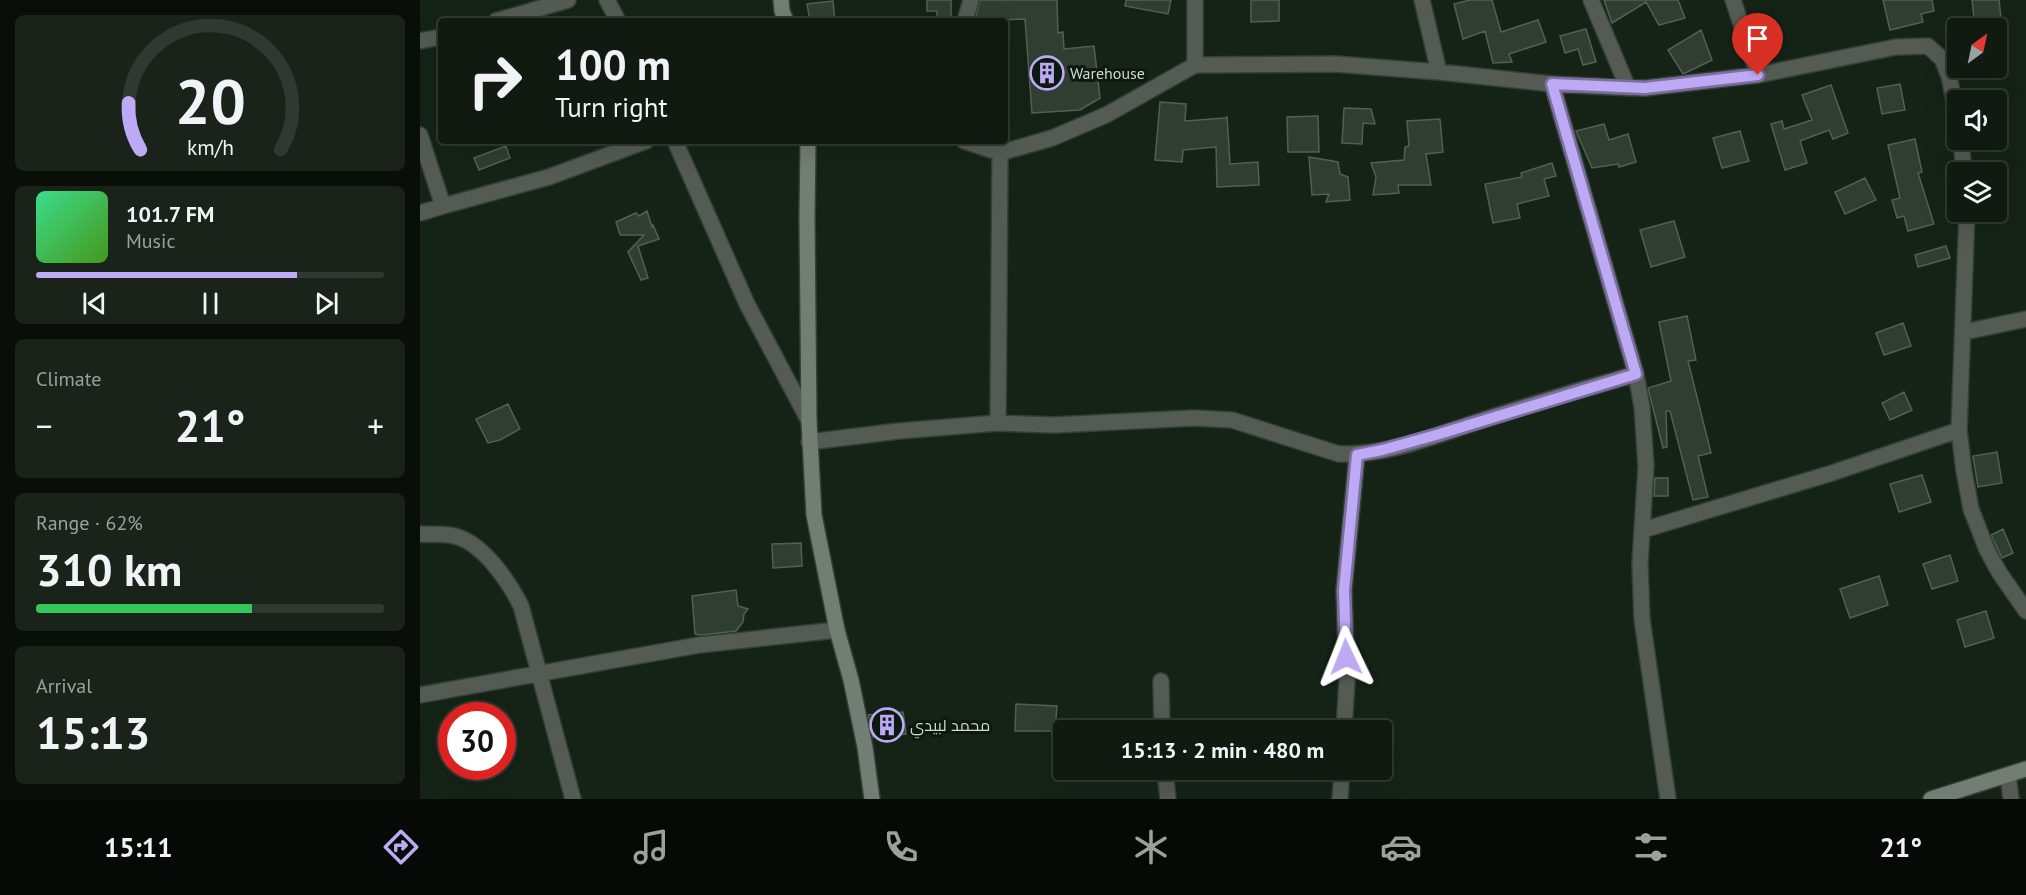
<!DOCTYPE html>
<html lang="en">
<head>
<meta charset="utf-8">
<style>
  :root { --surface:#101a11; --page:#19231a; --text:#f1f3f6; --muted:#9ca19f; --line:#303831; --accent:#bea9f4 }
  body { margin:0; font-family:"PT Sans",Cairo,sans-serif; background:var(--page); color:var(--text); height:100vh; display:flex; flex-direction:column; font-size:22px; white-space:nowrap }
  * { box-sizing:border-box; margin:0 }
  p { font-size:20px; color:var(--muted) }
  .icon { flex:none; width:33px; height:33px; fill:none; stroke:currentColor; stroke-width:2; stroke-linecap:round; stroke-linejoin:round }
  .map { position:relative; flex:1; overflow:hidden }
  .sheet { display:flex; flex-direction:column; gap:15px; padding:15px; background:#090e09; width:420px }
  .sheet>* { flex:none }
  .hud { position:absolute; left:18px; top:18px; width:570px; height:126px; border-radius:6px; box-shadow:0 6px 24px #0002,0 0 0 2px var(--line); background:#101a11; color:var(--text); overflow:hidden }
  .needle { width:39px; rotate:33deg }
  .controls { position:absolute; left:1527px; top:18px; display:grid; gap:12px }
  .controls a { display:grid; place-items:center; width:60px; height:60px; border-radius:6px; background:var(--surface); box-shadow:0 6px 24px #0002,0 0 0 2px var(--line); font-size:30px }
  .speed { position:absolute; left:18px; top:702px; display:flex; gap:12px; font-size:30px; font-weight:700; text-align:center }
  .speed>* { display:grid; place-content:center; width:78px; height:78px; border-radius:50%; background:var(--surface); box-shadow:0 6px 24px #0002,0 0 0 2px var(--line); line-height:1 }
  .speed .limit { border:9px solid #d22; background:#fff; color:#111 }
  .pin { position:absolute; display:grid; place-items:center; width:51px; height:51px; color:#fff; margin:-62px -26px; border-radius:50% 50% 50% 0; rotate:-45deg; box-shadow:0 0 6px #0007 }
  .pin .icon { rotate:45deg }
  .me { position:absolute; width:66px; margin:-33px; rotate:358deg; stroke-linejoin:round; filter:drop-shadow(0 0 4px #0008) }
  .turn { display:flex; align-items:center; gap:21px; height:126px; padding:0 18px; font-size:27px }
  .turn .icon { width:78px; height:78px; stroke-width:2.5 }
  .turn b { display:block; font-size:42px; line-height:51px }
  .big { font-size:45px; font-weight:800; line-height:1.1 }
  .sheet .widget { flex:1; display:flex; flex-direction:column; justify-content:center; gap:9px; min-width:0; padding:0 21px; border-radius:9px; background:var(--page) }
  .sheet .dial { align-items:center; gap:0 }
  .dial svg { height:156px; overflow:visible; fill:none; stroke:var(--line); stroke-width:7; stroke-linecap:round; text-anchor:middle }
  .dial text { fill:var(--text); stroke:none }
  .song { display:flex; align-items:center; gap:18px }
  .cover { width:72px; height:72px; border-radius:9px; background:linear-gradient(135deg,hsl(150 70% 55%),hsl(100 70% 35%)) }
  .played { height:6px; border-radius:3px; background:linear-gradient(90deg,var(--accent) 75%,var(--line) 75%) }
  .keys { display:flex; justify-content:space-around; direction:ltr }
  .heat { display:flex; justify-content:space-between; align-items:center; font-size:33px; direction:ltr }
  .charge { height:9px; border-radius:4px; background:linear-gradient(90deg,#34c759 62%,var(--line) 0) }
  .trip { position:absolute; left:633px; top:720px; width:339px; height:60px; border-radius:6px; background:var(--surface); box-shadow:0 6px 24px #0002,0 0 0 2px var(--line); font-weight:800; line-height:60px; text-align:center }
  .menu { display:flex; height:96px; justify-content:space-around; align-items:center; background:#060a07; color:var(--muted) }
  .menu .icon { width:42px; height:42px }
  .menu .active { color:var(--accent) }
  .menu b { font-size:27px; color:var(--text) }
  main { display:flex; flex:1; min-height:0 }
  .map>svg:first-child { display:block }
  .building { fill:#2f3e30; stroke:#516052; stroke-width:1.5 }
  .lines { fill:none; stroke-linecap:round; stroke-linejoin:round }
  .street-casing { stroke:#334035; stroke-width:18 }
  .secondary-casing { stroke:#334035; stroke-width:18 }
  .street { stroke:#545b54; stroke-width:15 }
  .secondary { stroke:#727d73; stroke-width:15 }
  .route-casing { stroke:#7c6e9f; stroke-width:15 }
  .route { stroke:#bea9f4; stroke-width:10 }
  .labels { text-anchor:middle; stroke-width:6; stroke-linejoin:round; paint-order:stroke }
  .poi-label { font-size:16px; fill:#d0d9d0; stroke:#0c190e; text-anchor:start }
</style>
</head>
<body>
<main>
<section class="sheet">
<div class="widget dial"><svg viewBox="0 0 100 80">
<path d="M14 69A42 42 0 1 1 86 69"/>
<path d="M14 69A42 42 0 0 1 8 45" stroke="#bea9f4"/>
<text x="50" y="56" font-size="32" font-weight="700">20</text>
<text x="50" y="72" font-size="11">km/h</text>
</svg></div>
<div class="widget">
<div class="song"><i class="cover"></i><div><b>101.7 FM</b><p>Music</p></div></div>
<div class="played"></div>
<div class="keys"><svg class="icon" aria-label="previous" viewBox="0 0 24 24"><path d="M18 5L8 12l10 7zM5 5v14"/></svg><svg class="icon" aria-label="pause" viewBox="0 0 24 24"><path d="M8 5v14M16 5v14"/></svg><svg class="icon" aria-label="next" viewBox="0 0 24 24"><path d="M6 5l10 7-10 7zM19 5v14"/></svg></div>
</div>
<div class="widget"><p>Climate</p>
<div class="heat"><a>−</a><b class="big">21°</b><a>+</a></div>
</div>
<div class="widget"><p>Range · 62%</p><b class="big">310 km</b><div class="charge"></div></div>
<div class="widget"><p>Arrival</p><b class="big">15:13</b></div>
</section>
<div class="map">
<svg width="1606" height="799" viewBox="0 0 1606 799">
  <rect width="100%" height="100%" fill="#152317"/>
  <path class="building" d="M507,0h24v17h-14v-6h-10z
    M560,0h77l1,33 5,-1 1,17 30,-3 6,52 -20,12 -48,3 -7,-94 -50,2z
    M706,0h45l-3,14 -43,-8z
    M831,0h28v21l-28,1z
    M1050,0h22l9,32 37,-12 8,22 -37,12 3,8 -19,1 -8,-32 -22,8 -9,-35z
    M1184,0h74l7,18 -26,7 -13,-23 -34,21z
    M1463,0h49l2,11 -13,3 2,8 -33,8z
    M1552,0h27l3,27 -27,1z
    M413,1l2,20h-25l-3,-17z
    M1166,29l10,33 -13,3 -5,-16 -13,4 -5,-17z
    M1281,30l11,30 -29,14 -15,-24z
    M1480,84l5,26 -23,4 -5,-26z
    M1411,85l17,48 -15,6 -4,-9 -29,11 7,22 -22,7 -14,-46 11,-3 2,8 28,-9 -10,-25z
    M740,102l26,2 -1,17 40,-3 2,-1 3,47 28,-2 1,23 -42,2 -1,-40 -33,3 -1,12 -27,-2z
    M924,108l27,1 4,15 -12,-1 -1,21 -20,-1z
    M898,116l1,36h-31l-1,-35z
    M1020,119l3,33 -17,2 5,31h-33l1,8 -26,2 3,-18 -5,-14 33,-3 1,-13 4,-1 -2,-25z
    M1184,124l5,16 19,-6 8,28 -17,5 -1,-3 -26,4 -16,-37z
    M1320,131l9,30 -27,7 -9,-30z
    M1495,139l7,33 -4,1 16,51 -26,7 -4,-15 -7,2 -5,-18 8,-2 -12,-53z
    M86,146l4,12 -31,12 -5,-12z
    M889,157l29,5 2,12 8,3 2,23 -24,2 3,-8 -17,1z
    M1132,163l4,13 -12,3 5,17 -32,8 3,14 -27,5 -8,-39 37,-7 -1,-4z
    M1445,178l11,22 -31,14 -10,-22z
    M227,211l5,16 1,-2 6,14 -21,7 10,32 -7,2 -13,-28 16,-17h-24l-4,-13 20,-9 3,3z
    M1254,221l11,36 -34,10 -11,-37z
    M1526,246l4,12 -32,9 -3,-12z
    M1267,316l9,44 -8,1 23,92 -13,3 10,41 -15,3 -23,-89h-4l1,36 -4,1 -15,-60 23,-7 -12,-59z
    M1483,323l8,23 -27,9 -8,-22z
    M1484,392l8,18 -22,10 -8,-17z
    M88,404l12,25 -20,11 -12,3 -12,-24z
    M1577,452l5,31 -24,4 -5,-31z
    M1502,475l9,27 -32,10 -9,-28z
    M1235,478h13v18h-14z
    M1583,529l10,24 -11,5 -11,-23z
    M381,543l1,23 -29,2 -1,-24z
    M1530,555l8,26 -26,8 -9,-25z
    M1459,576l9,29 -38,13 -10,-29z
    M316,590l2,16 10,3 -4,5 -1,8 -7,9 -35,4 -6,-1 -3,-38z
    M1566,611l8,27 -29,9 -8,-27z
    M596,704l41,2 -2,25h-40z
    M483,712l3,22 -33,3 -5,-22z"/>
  <g class="lines">
    <defs>
      <path id="street" d="M187,0l11,21
        M1002,0l17,72
        M1171,0l37,88
        M1313,0l25,75 138,-28 32,-1 14,13 7,17 9,44
        M76,21l72,-21
        M545,21l6,-21
        M0,41l21,-4
        M775,65v-65
        M1132,84l84,290 6,33 4,59 -6,97 2,56 26,180
        M0,135l23,71 106,-29 97,-36
        M1541,140l3,32
        M255,141l72,163 62,117
        M544,141l36,12 52,-15 54,-23 89,-50 140,-1 104,8 113,12 59,3 34,1 113,-13
        M1547,212l-8,218 5,41 7,38 16,41 12,22 27,39
        M0,213l23,-7
        M1544,332l62,-13
        M578,423l2,-270
        M389,442l90,-11 99,-8 56,2 140,-7 38,2 107,34c50,2 100,-20 147,-35 50,-16 100,-31 150,-45
        M1223,530l189,-57 127,-43
        M0,534c12,1 27,-1 38,3 27,9 51,45 63,69l52,193
        M741,681l1,49
        M0,695l279,-50 138,-15
        M924,730l3,-50 -3,-90 13,-135
        M745,770l3,29
        M1588,775l3,24
        M920,799l2,-29"/>
      <path id="secondary" d="M361,0l1,11 4,10
        M388,141l-1,77 2,203 5,94 23,115 14,50 14,67 7,52
        M1511,799l95,-30"/>
    </defs>
    <use href="#street" class="street-casing"/>
    <use href="#secondary" class="secondary-casing"/>
    <use href="#street" class="street"/>
    <use href="#secondary" class="secondary"/>
  </g>
  <g class="lines">
    <defs>
      <path id="route" d="M926,657l-2,-67 13,-135 25,-5 54,-15 200,-61 -84,-290 93,4 113,-13"/>
    </defs>
    <use href="#route" class="route-casing"/>
    <use href="#route" class="route"/>
  </g>
  <defs>
    <symbol id="building-ring" viewBox="-11 -11 22 22"><circle r="9.5" fill="#0c190e" stroke="#bea9f4" stroke-width="1.5"/><path d="M-4-6H4V6H1V3H-1V6H-4ZM-2.5-4.3h1.7v1.8h-1.7ZM.8-4.3h1.7v1.8H.8ZM-2.5-1h1.7V.8h-1.7ZM.8-1h1.7V.8H.8Z" fill="#bea9f4"/></symbol>
  </defs>
  <g fill-rule="evenodd">
    <use href="#building-ring" x="608" y="54" width="38" height="38"/>
    <use href="#building-ring" x="448" y="706" width="38" height="38"/>
  </g>
  <g class="labels">
    <g class="poi-label">
      <text x="650" y="79">Warehouse</text>
      <text x="490" y="731">محمد لبيدي</text>
    </g>
  </g>
</svg>
<div class="controls">
<a><svg class="needle" viewBox="-14 -14 28 28"><path d="M0-13l5 13h-10z" fill="#e53935"/><path d="M0 13l5-13h-10z" fill="#9ca19f"/></svg></a>
<a><svg class="icon" aria-label="sound" viewBox="0 0 24 24"><path d="M4 9h4l5-4v14l-5-4H4zM17 9q2 3 0 6"/></svg></a>
<a><svg class="icon" aria-label="layers" viewBox="0 0 24 24"><path d="M12 4l9 5-9 5-9-5zM3 14l9 5 9-5"/></svg></a>
</div>
<div class="speed"><div class="limit">30</div></div>
<div class="pin" style="left:1338px;top:75px;background:#d93025"><svg class="icon" aria-label="arrive" viewBox="0 0 24 24"><path d="M6 21V4h12l-3 4 3 4H6"/></svg></div>
<svg class="me" style="left:926px;top:657px" viewBox="-20 -20 40 40"><path d="M0-17L14 15 0 8-14 15z" fill="#bea9f4" stroke="#fff" stroke-width="4"/></svg>
<div class="trip">15:13 · 2 min · 480 m</div>
<div class="hud">
<div class="turn"><svg class="icon" aria-label="right" viewBox="0 0 24 24"><path d="M7 20v-9h11M14 6l5 5-5 5"/></svg><div><b>100 m</b>Turn right</div></div>
</div>
</div>
</main>
<nav class="menu">
<b>15:11</b>
<svg class="icon active" aria-label="directions" viewBox="0 0 24 24"><path d="M12 3l9 9-9 9-9-9zM9 14v-3h6M13 9l2 2-2 2"/></svg>
<svg class="icon" aria-label="music" viewBox="0 0 24 24"><path d="M9 18V5l10-2v13"/><circle cx="6" cy="18" r="3"/><circle cx="16" cy="16" r="3"/></svg>
<svg class="icon" aria-label="phone" viewBox="0 0 24 24"><path d="M5 4h4l2 5-3 2q2 4 5 5l2-3 5 2v4C11 20 4 13 5 4z"/></svg>
<svg class="icon" aria-label="climate" viewBox="0 0 24 24"><path d="M12 3v18M4 7l16 10M4 17L20 7"/></svg>
<svg class="icon" aria-label="car" viewBox="0 0 24 24"><path d="M5 17H2v-5l4-1 3-4h7l3 4 3 1v5h-3M9 17h6M6 11h13"/><circle cx="7" cy="17" r="2"/><circle cx="17" cy="17" r="2"/></svg>
<svg class="icon" aria-label="filters" viewBox="0 0 24 24"><path d="M4 7h16M4 17h16"/><circle cx="9" cy="7" r="2"/><circle cx="15" cy="17" r="2"/></svg>
<b>21°</b>
</nav>
</body>
</html>
